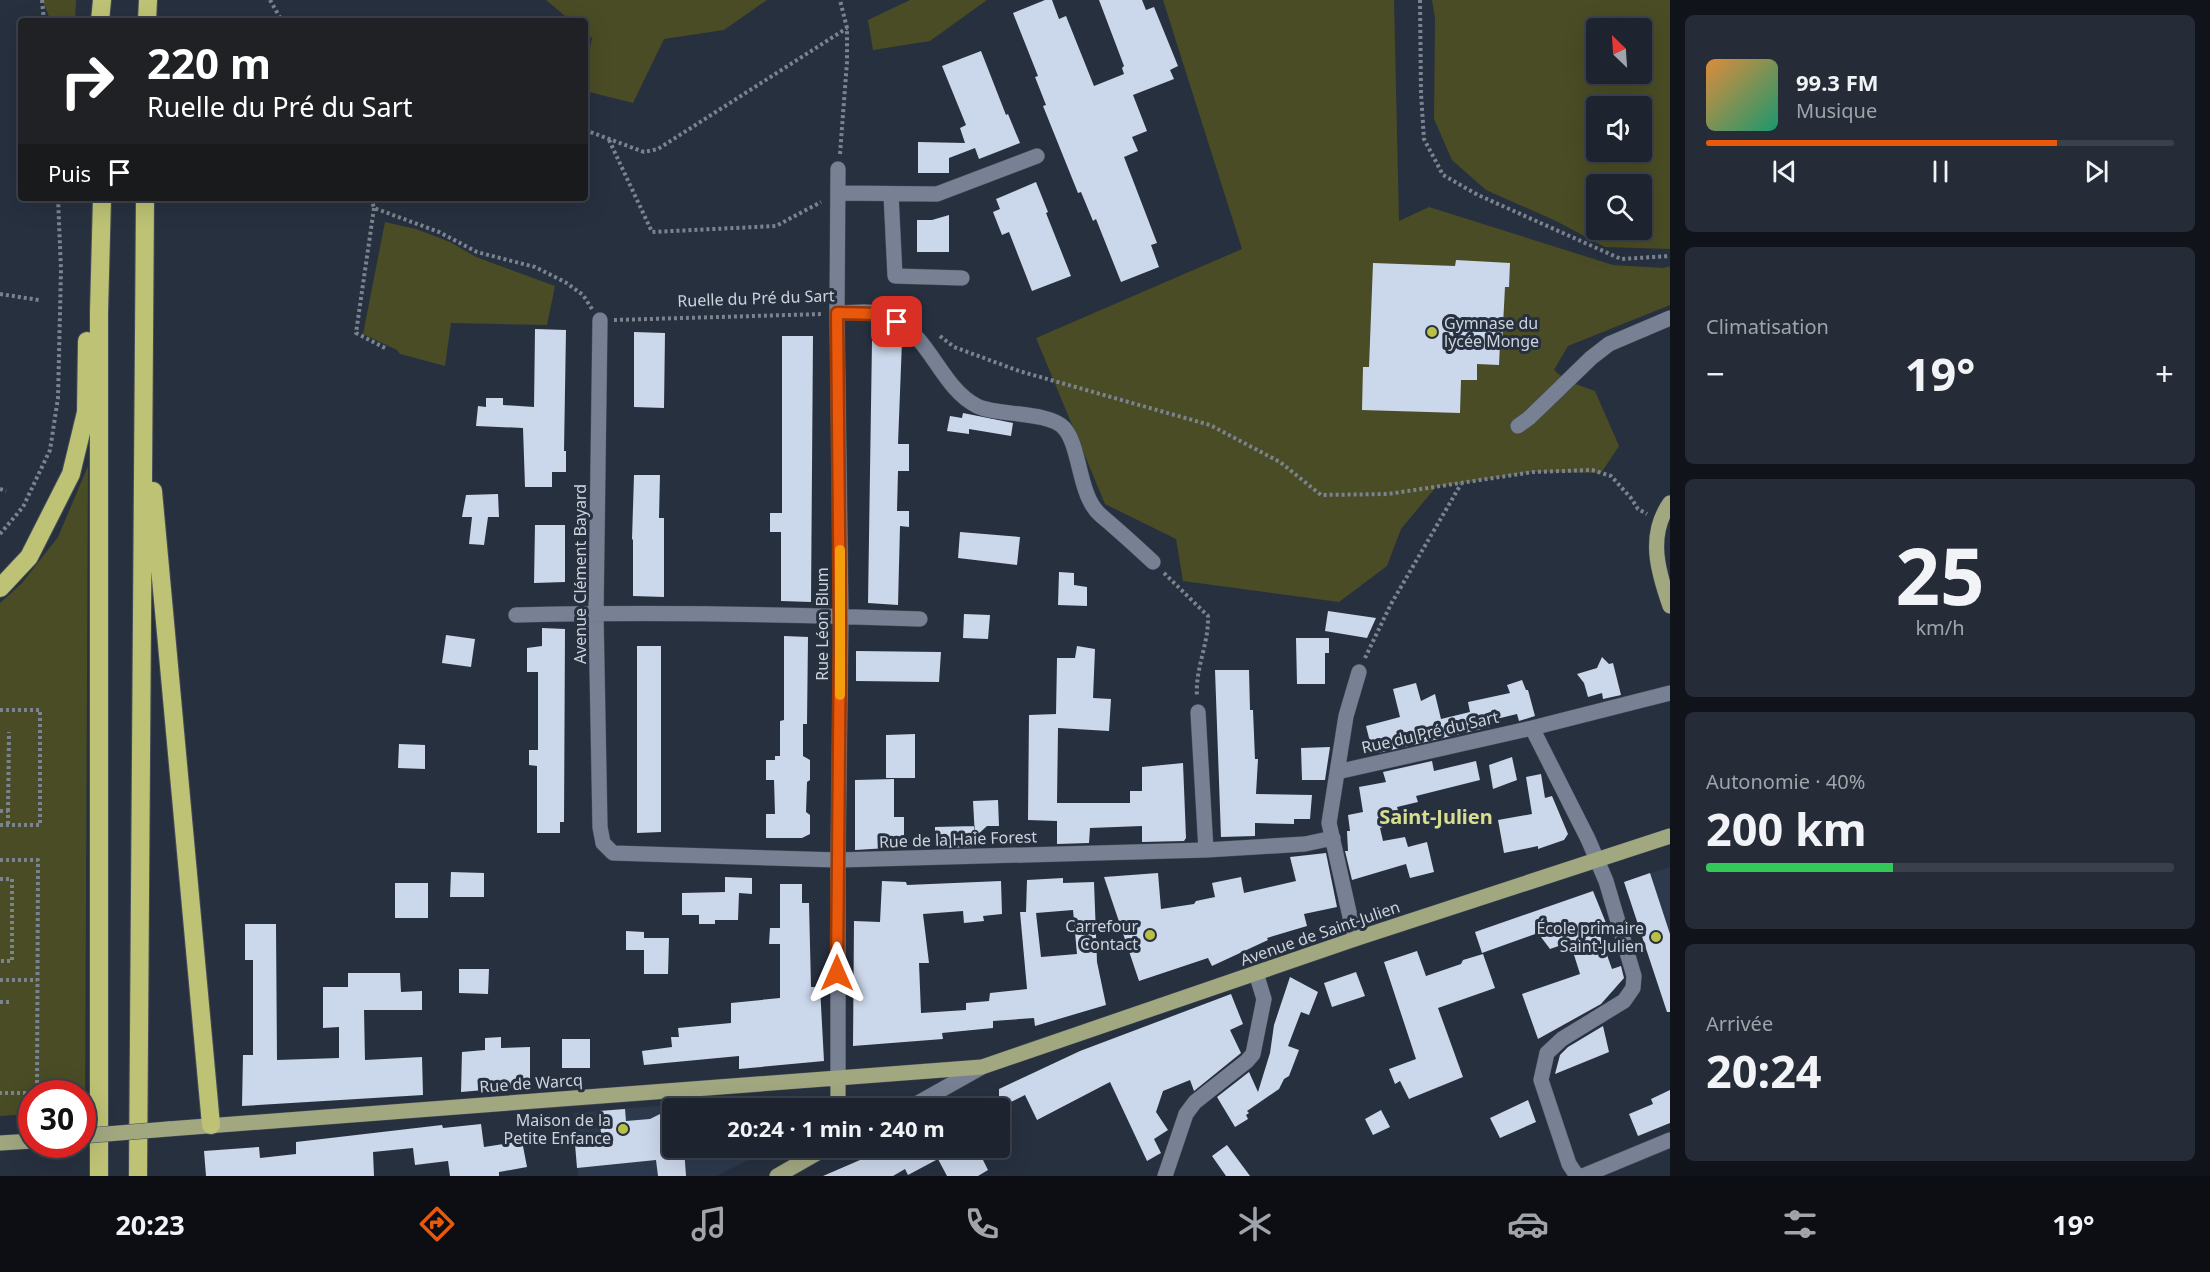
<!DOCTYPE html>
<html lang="fr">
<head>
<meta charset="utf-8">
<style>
  :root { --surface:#1d242f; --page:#252c37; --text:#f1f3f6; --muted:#a0a4aa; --line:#3b414b; --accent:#ea580c }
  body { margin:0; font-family:"Noto Sans",sans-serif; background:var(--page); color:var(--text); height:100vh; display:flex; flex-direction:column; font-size:22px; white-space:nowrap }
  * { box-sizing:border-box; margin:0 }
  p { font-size:20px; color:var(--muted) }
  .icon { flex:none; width:33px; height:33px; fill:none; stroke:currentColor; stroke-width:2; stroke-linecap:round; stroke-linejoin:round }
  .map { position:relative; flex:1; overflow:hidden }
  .side { display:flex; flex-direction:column; gap:15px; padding:15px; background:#10141a; width:540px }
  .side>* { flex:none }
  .guide { position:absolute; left:18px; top:18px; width:570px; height:183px; border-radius:6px; box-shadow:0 6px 24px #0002,0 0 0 2px var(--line); background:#202124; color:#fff; overflow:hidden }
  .needle { width:39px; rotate:335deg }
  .buttons { position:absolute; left:1586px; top:18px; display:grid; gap:12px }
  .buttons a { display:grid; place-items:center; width:66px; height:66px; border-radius:6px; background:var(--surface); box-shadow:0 6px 24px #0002,0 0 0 2px var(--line); font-size:30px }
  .speed { position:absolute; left:18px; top:1080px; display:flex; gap:12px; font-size:30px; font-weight:700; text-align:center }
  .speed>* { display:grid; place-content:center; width:78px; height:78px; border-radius:50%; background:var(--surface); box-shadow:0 6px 24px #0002,0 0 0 2px var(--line); line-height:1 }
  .speed .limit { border:9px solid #d22; background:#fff; color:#111 }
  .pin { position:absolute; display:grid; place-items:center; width:51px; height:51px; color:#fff; margin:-26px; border-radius:12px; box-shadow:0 3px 9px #0006 }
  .me { position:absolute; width:66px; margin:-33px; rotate:0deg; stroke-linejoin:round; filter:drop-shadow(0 0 4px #0008) }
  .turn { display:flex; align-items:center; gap:21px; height:126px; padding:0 30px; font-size:27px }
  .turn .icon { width:78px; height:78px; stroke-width:2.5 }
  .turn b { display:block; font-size:42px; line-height:51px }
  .then { display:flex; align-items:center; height:57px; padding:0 30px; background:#0003; gap:12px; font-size:22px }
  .big { font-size:45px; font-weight:700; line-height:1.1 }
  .side .card { flex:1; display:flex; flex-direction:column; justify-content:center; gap:9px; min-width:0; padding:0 21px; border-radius:9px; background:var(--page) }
  .side .dial { align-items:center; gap:0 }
  .dial b { font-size:78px; line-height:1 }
  .song { display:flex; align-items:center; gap:18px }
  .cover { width:72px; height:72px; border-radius:9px; background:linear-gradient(135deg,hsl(30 70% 55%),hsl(160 70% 35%)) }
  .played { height:6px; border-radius:3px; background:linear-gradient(90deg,var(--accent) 75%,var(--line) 75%) }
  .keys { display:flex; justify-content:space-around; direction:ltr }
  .heat { display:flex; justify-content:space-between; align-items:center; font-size:33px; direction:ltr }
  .charge { height:9px; border-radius:4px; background:linear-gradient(90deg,#34c759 40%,var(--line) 0) }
  .trip { position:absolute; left:662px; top:1098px; width:348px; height:60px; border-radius:6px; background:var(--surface); box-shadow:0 6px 24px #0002,0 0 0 2px var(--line); font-weight:700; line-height:60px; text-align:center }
  .tabs { display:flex; height:96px; justify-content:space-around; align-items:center; background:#0c0e13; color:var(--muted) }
  .tabs .icon { width:42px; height:42px }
  .tabs .current { color:var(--accent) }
  .tabs b { font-size:27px; color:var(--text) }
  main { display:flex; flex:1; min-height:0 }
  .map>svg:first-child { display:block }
  .built { fill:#2d394d }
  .green { fill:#494c24; fill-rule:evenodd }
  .building { fill:#cbd7ea; fill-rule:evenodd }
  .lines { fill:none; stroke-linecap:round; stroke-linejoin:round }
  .minor-casing { stroke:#454c59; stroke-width:16 }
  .major-casing { stroke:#454c59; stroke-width:16 }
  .highway-casing { stroke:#454c59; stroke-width:20 }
  .path { stroke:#7b838f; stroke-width:4; stroke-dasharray:3 3; stroke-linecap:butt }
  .minor { stroke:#778193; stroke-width:15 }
  .major { stroke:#a1a880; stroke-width:15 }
  .highway { stroke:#bdc274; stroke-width:18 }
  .major-bridge-casing { stroke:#454c59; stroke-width:16; stroke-linecap:butt }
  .major-bridge { stroke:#a1a880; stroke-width:15 }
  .route-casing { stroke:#983908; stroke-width:15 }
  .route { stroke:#ea580c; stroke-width:10 }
  .slow { stroke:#f59e0b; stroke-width:10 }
  .poi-dot { fill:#bac045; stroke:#27303f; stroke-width:2 }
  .labels { text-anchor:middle; stroke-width:6; stroke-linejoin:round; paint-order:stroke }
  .street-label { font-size:16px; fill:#cdd3dd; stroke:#27303f }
  .poi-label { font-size:16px; fill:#cdd3dd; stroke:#27303f; text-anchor:end }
  .quarter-label { font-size:20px; font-weight:bold; fill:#d8de90; stroke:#27303f }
</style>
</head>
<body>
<main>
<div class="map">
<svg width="1670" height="1176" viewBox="0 0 1670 1176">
  <rect width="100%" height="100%" fill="#27303f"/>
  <path class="built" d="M1670,867v126l-8,3 -38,-114z
    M765,1097l3,11h-96v40h99l-54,28h-139l-5,-63z"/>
  <path class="green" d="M42,0h34l-1,21h-24z
    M546,0h221l-43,30 -60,9 -31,64 -48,-12v-21l7,-32 -7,-5v-12h-14z
    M910,0h77l-57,41 -57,9 -5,-30z
    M1163,0h231l5,221 30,-14 184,58 50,3 7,-2v39l-102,41 -14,24 13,11 28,10 24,55 -18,27 -68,-1 -97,15 -35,42 -14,37 -48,36 -156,-21 -7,-42 -71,-35 -69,-166 206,-89z
    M1432,0h238v249l-65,-2 -49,-26 -70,-31 -34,-30 -18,-41 1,-101zM1641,28v46h-45v-46zM1641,106v46h-45v-46zM1641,184v46h-45v-46z
    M385,222l31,7 34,13 26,15 79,29 -8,39 -96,-2 -6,43 -45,-12 -3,-4 -34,-16z
    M88,466l-3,653 -2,1 -1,-26h-50l-1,20 -31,2v-513l22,-20 36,-46z"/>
  <path class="building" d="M1045,0h7l7,19 7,-3 28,70 30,-12 -2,-6 2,-2 -25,-66h43l4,10 8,-3 24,59 -8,4 4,9 -41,16 14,36 -15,6 6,14 -14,6 33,86 -6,2 8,22 -38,15 -25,-63 -3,2 -12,-29 -3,1 -35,-87 3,-1 -11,-28 3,-1 -25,-63z
    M981,51l25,64 2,-1 12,29 -41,16 -4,-11 -26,10v15h-31v-31l47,1 -5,-15 6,-3 -24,-59z
    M1036,182l12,30 -2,1 25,63 -39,15 -23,-59 -7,3 -9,-23 7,-3 -4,-10z
    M949,215v37h-32v-32h15z
    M1456,260l54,3 -1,24h-4l-3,57h-2l-1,21 -22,-1v16h-16l-1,33 -98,-3 1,-43h6l4,-104 82,3z
    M535,329l31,1 -2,121h2v21h-14v15h-27l-2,-59 -47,-2 2,-20 8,1v-9h17v7l31,2z
    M634,332l31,1 -1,75 -30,-1z
    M782,336h31l-2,266 -30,-1v-69h-11v-19h12z
    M872,341h30l-4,103h11v27h-11l-1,40h12v16l-9,-1 -2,79 -30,-2z
    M963,413l50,10 -2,13 -42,-7v5l-22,-3 3,-15 12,2z
    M634,475h26l-1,43h5v79l-31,-1v-56l-1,-1z
    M498,494l1,23h-11l-4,28 -15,-1 3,-27h-10l4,-22z
    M535,525h30v57l-31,1z
    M960,532l60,5 -3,28 -59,-7z
    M1059,572l15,1v12l13,2v19l-29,-1z
    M1328,611l48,7 -9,20 -42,-7z
    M964,614l26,1 -2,24 -25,-1z
    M542,628l23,1 -1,193h-4v11h-23v-67l-8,-1v-15h9v-78h-11v-24l15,-2z
    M446,635l29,4 -4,28 -29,-4z
    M784,636l24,1 -1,87h-4v32l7,4v20l-3,2 -1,30 4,3v19l-8,4h-36v-24h9l-1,-34h-8v-20h9v-4h5v-35l4,-1z
    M1296,638h33v15h-4v31h-28z
    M637,646h24v186l-24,1z
    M1077,646l18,3 -2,49 18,1 -2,32 -51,-3 -1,75h73v-12h12v-24l41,-4 3,75 -2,3 -42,1v-16l-52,2 -1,15 -32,1v-23l-29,-1 1,-105 27,-1 1,-56h18z
    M856,651l85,1 -2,30 -83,-1z
    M1602,657l7,7 4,-1 8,32 -18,4 -1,-6 -14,4 -4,-14 -7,-9 20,-6z
    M1215,670h34l1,40h3l2,49h3l-2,35 56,1 -2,24h-16v5l-39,-1v13l-34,1z
    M1522,680l4,10h2l7,26 -16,5 -2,-7 -29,7 2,6 -112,26 -1,-4 -5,1 -6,-24 34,-9 -7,-28 23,-6 5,18 14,-7 6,25 29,-7 -2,-10 42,-9 -3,-8z
    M915,734v44h-29v-43z
    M399,744l26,1v24l-27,-1z
    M1330,747l-5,33h-23l-1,-32z
    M1512,757l5,23 -24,9 -4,-24z
    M1432,761l2,10 42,-10 4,19 -64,16 2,6 -21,5 4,14 -21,7 3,13 22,-4 3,10 19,-5 7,30 -24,6 -4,-14 -54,16 -7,-29h3l-1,-20h3l-2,-16 15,-3 -4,-25 27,-5 -3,-10z
    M1541,774l4,24 7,-2 16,38 -4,6 -26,9v-3l-34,7 -6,-33 34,-6 -6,-37z
    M894,779v38h10v30l-49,3v-70z
    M998,800l1,26h-12l-12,11 -2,-36z
    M975,826v21l-40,1v-21z
    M1326,853l11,54 -33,7 3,12 -40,12 1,2 -56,26 -4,-8 -69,23 -35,-104 54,-4 3,36 33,-5 2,-3 19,-4 -3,-14 29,-6 3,16 52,-12 -6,-24z
    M451,872l33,1v24h-34z
    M1650,873l20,61v78h-3l-43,-130z
    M725,877l27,1v16l-13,-1 -1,27h-23v4h-16v-9h-17v-22l43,-1z
    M1063,878v5l31,-1 3,80 9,43 -71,21 -1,-8 -41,3v7l-51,5 1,6 -90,7 1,-125 26,1 2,-41 24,1 1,3 94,-4 1,33 -19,2 1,5 -20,2 -1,-12 -40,3 6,49h-10l2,50 45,-3v-7l23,-2 1,-8 37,-4 -7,-77h6l1,-32zM1073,910l4,44 -36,3 -5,-44z
    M395,883h33v35h-33z
    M780,884h22v19h7l2,84h9l4,74 -85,8v-13l-95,9 -2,-14 30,-4 -1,-10h8l-1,-9 53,-5v-20l49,-5v-54h-11l1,-16h10z
    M1593,891l13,32 -9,4 15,42 9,-3 3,12 -23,26 -63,35 -16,-45 58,-20 -10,-32 -20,7 -12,-16 -56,20 -7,-21z
    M245,924h31l1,136 62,-2v-31l-16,1v-41h25v-14h52l1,19 21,-1v19h-58l1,50 57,-3 1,38 -181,11 1,-51h10v-95h-8z
    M626,931l18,1v6h25l-1,36h-24v-24h-18z
    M1417,951l9,25 35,-12 2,-4 20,-6 12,34 -57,20 25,69 -54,22 -9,-18 -5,3 -6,-15 27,-10 -32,-97z
    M459,969h30l-1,25 -29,-1z
    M1356,972l9,24 -33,11 -8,-24z
    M1290,977l28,15 -9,23 -8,-3 -13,34 11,4 -10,26 -5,3 -5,10 -32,22 2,2 -3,2 2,4 -13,8 -18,-30 32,-25 9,20 12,-39 4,-28z
    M1231,994l12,30 -13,6 11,23 -47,38 -4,-11 -27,11 -7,21 12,18 -14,9 7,14 -14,8 -37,-79 -73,38 -12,-25 -26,13v-19l81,-38z
    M1603,1026l6,26 -54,22 5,-19 8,-8z
    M501,1037v11l29,-1v39l-69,6 1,-40 23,-2v-12z
    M562,1039h28v29h-28z
    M1670,1090v33l-32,13 -9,-22 24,-10 -2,-5z
    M1528,1100l8,22 -36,16 -10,-20z
    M672,1108v40h12l2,28h-28l-2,-16 -79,8 -2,-24 15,-2 11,-9 -2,-22 26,-2 1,12 24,-2z
    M1381,1110l9,17 -17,8 -8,-16z
    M481,1124l3,23 38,-6 5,26 -28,5v4h-49l-2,-15 -33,4 -2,-17 -40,4 1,24h-168l-2,-25 55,-4 1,11 36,-4v-12l146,-17 1,3z
    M1227,1145l23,31h-24l-14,-20z
    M881,1148h96l11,22 -10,6h-31l-9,-17 -30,16 -3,-6 -12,7h-70l37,-16z"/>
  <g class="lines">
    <defs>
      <path id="minor" d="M838,193l99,1 100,-38
        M891,194l4,82 67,2
        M837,313c14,0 33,-3 46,1 47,16 55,72 94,92 20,10 71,5 87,22 15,16 15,61 31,81 4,6 12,11 17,16 14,12 27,24 41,37
        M600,320l-4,294 4,213 3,16 10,10 225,7 368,-10 99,-6 28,-6
        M1518,426l11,-8 62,-60 18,-14 61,-26
        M516,615c134,-3 269,-1 404,4
        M1198,712l8,138
        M1337,772l195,-44
        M1355,939l-26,-116 17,-107 13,-44
        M838,1078v-218l3,-244 -4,-303 1,-144
        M909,1108l73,-41
        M1165,1176l21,-62 9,-12 52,-41 6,-7 11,-55 -8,-26
        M1577,1176l-8,-12 -28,-84 6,-27 15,-14 62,-38 9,-13 1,-12 -28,-95 -18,-42 -56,-111 138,-35
        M1583,1176l87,-36"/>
      <path id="major" d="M1670,503c-23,32 -12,69 0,103
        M838,1108v-30
        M168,1129l814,-62 373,-128 315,-103
        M0,1143l32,-2
        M777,1176l49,-28"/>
      <path id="highway" d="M100,21l2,-21
        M147,21l1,-21
        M153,491l58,634
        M0,588l29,-31 42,-83 15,-62 1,-71
        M99,1176v-864l3,-114
        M138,1176l7,-978"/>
    </defs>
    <use href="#minor" class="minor-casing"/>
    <use href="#major" class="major-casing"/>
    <use href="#highway" class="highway-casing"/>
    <path class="path" d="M42,0l2,21
      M270,0l12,21
      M1420,0l1,93 3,46 19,36 35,20 143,64 49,-3
      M585,130l59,22 14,-3 189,-121
      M609,140l43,92 124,-6 45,-24
      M840,154l7,-92v-34l-7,-28
      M371,198l3,10 65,24 38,20 58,15 30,15 18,13 9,14
      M374,208l-18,125 31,16
      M0,294l39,6
      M614,320l209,-6
      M940,336l14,11 65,24 191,54 70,37 41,33 67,-1 145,-22 59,-2 19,6 20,22 7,11 9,5
      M0,489l6,2
      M0,534l23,-27 27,-57 8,-52 3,-128 -3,-72
      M1164,573l44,43c1,28 -13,52 -11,80
      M1365,658l26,-54 70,-120
      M0,710h40v115h-40
      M0,811h8v14
      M8,811l1,-79
      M0,860h38l-1,233h-37
      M0,879h12v82h-12
      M0,980h37
      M0,1002h10"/>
    <use href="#minor" class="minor"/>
    <use href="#major" class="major"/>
    <use href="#highway" class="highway"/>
    <defs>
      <path id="major-bridge" d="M82,1136l86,-7"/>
    </defs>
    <use href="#major-bridge" class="major-bridge-casing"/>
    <use href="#major-bridge" class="major-bridge"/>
  </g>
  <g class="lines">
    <defs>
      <path id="route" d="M837,973l3,-340 -3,-320 45,1 15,8"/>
    </defs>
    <use href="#route" class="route-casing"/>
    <use href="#route" class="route"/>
    <path class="slow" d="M840,695v-145"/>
  </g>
  <g class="poi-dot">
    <circle cx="1432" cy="332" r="6"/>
    <circle cx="1150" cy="935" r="6"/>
    <circle cx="1656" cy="937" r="6"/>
    <circle cx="623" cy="1129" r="6"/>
  </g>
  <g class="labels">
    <g class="street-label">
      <text transform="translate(756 298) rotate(-2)" y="6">Ruelle du Pré du Sart</text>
      <text transform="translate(580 574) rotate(-90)" y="6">Avenue Clément Bayard</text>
      <text transform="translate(822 624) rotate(-90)" y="6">Rue Léon Blum</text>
      <text transform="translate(1430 732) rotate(-13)" y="6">Rue du Pré du Sart</text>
      <text transform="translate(958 839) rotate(-2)" y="6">Rue de la Haie Forest</text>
      <text transform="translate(1320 933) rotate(-19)" y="6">Avenue de Saint-Julien</text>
      <text transform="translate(531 1083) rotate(-4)" y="6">Rue de Warcq</text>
    </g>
    <g class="poi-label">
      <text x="1444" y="329" text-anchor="start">Gymnase du<tspan x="1444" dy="18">lycée Monge</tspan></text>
      <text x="1138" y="932">Carrefour<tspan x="1138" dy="18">Contact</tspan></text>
      <text x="1644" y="934">École primaire<tspan x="1644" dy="18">Saint-Julien</tspan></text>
      <text x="611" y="1126">Maison de la<tspan x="611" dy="18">Petite Enfance</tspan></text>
    </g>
    <g class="quarter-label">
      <text x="1436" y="824">Saint-Julien</text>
    </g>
  </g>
</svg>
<div class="buttons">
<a><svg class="needle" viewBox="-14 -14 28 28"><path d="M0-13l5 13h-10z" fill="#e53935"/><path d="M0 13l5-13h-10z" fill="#a0a4aa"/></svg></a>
<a><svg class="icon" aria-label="sound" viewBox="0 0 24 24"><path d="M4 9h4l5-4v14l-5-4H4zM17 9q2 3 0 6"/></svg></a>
<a><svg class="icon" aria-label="search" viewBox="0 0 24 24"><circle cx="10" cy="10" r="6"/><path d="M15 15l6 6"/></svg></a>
</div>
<div class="speed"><div class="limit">30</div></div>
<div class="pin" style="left:897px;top:322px;background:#d93025"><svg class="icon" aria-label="arrive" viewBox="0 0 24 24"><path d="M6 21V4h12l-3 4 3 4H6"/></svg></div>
<svg class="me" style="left:837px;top:973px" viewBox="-20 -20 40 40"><path d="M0-17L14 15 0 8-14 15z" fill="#ea580c" stroke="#fff" stroke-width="4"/></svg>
<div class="trip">20:24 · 1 min · 240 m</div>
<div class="guide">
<div class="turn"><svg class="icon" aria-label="right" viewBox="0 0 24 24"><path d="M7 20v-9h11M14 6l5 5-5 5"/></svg><div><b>220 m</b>Ruelle du Pré du Sart</div></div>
<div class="then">Puis<svg class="icon" aria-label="arrive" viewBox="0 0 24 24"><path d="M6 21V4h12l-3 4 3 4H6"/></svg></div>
</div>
</div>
<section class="side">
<div class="card">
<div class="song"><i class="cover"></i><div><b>99.3 FM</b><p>Musique</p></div></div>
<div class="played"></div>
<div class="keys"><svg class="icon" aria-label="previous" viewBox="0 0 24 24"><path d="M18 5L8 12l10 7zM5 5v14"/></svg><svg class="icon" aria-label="pause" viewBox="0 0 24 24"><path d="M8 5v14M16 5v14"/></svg><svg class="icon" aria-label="next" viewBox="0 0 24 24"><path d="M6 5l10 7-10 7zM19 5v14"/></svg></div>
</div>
<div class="card"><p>Climatisation</p>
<div class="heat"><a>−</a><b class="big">19°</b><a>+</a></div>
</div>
<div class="card dial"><b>25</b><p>km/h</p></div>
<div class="card"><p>Autonomie · 40%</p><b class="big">200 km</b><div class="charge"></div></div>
<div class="card"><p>Arrivée</p><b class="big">20:24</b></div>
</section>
</main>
<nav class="tabs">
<b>20:23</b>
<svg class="icon current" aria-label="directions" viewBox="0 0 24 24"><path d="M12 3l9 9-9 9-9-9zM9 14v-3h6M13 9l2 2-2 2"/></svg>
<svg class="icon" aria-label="music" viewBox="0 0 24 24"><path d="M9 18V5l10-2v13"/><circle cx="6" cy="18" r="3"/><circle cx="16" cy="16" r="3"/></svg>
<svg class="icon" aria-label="phone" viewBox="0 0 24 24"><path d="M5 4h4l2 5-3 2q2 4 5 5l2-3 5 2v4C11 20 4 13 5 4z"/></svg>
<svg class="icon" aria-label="climate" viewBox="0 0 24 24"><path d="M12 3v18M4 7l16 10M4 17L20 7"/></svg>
<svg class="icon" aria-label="car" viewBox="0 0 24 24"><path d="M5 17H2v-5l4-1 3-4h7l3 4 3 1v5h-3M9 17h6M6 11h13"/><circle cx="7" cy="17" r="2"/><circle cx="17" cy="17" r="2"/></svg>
<svg class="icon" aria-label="filters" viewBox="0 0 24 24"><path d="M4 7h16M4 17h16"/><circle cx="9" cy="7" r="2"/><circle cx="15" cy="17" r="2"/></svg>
<b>19°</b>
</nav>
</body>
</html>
